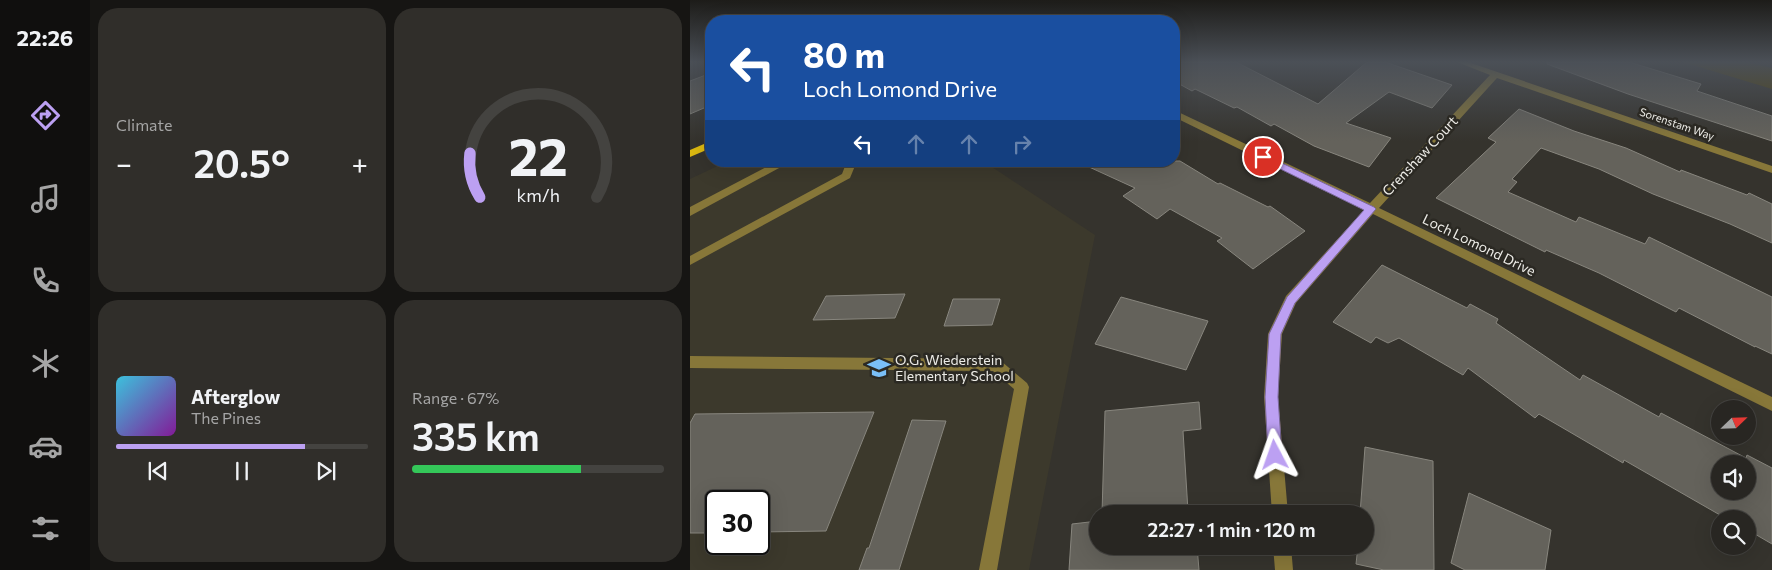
<!DOCTYPE html>
<html lang="en">
<head>
<meta charset="utf-8">
<style>
  :root { --surface:#282622; --page:#302e2a; --text:#f1f3f6; --muted:#a5a5a5; --line:#444340; --accent:#bca0f2 }
  body { margin:0; font-family:Commissioner,sans-serif; background:var(--page); color:var(--text); height:100vh; display:flex; flex-direction:column; font-size:19px; white-space:nowrap }
  * { box-sizing:border-box; margin:0 }
  p { font-size:16px; color:var(--muted) }
  .icon { flex:none; width:28px; height:28px; fill:none; stroke:currentColor; stroke-width:2; stroke-linecap:round; stroke-linejoin:round }
  .map { position:relative; flex:1; overflow:hidden }
  .panel { display:flex; flex-direction:column; gap:8px; padding:8px; background:#161513; width:600px }
  .panel>* { flex:none }
  .top-card { position:absolute; left:15px; top:15px; width:475px; height:152px; border-radius:20px; box-shadow:0 5px 20px #0002,0 0 0 1px var(--line); background:#1a4fa0; color:#fff; overflow:hidden }
  .needle { width:32px; rotate:67deg }
  .fabs { position:absolute; left:1021px; top:400px; display:grid; gap:10px }
  .fabs a { display:grid; place-items:center; width:45px; height:45px; border-radius:50%; background:var(--surface); box-shadow:0 5px 20px #0002,0 0 0 1px var(--line); font-size:25px }
  .speed { position:absolute; left:15px; top:490px; display:flex; gap:10px; font-size:25px; font-weight:700; text-align:center }
  .speed>* { display:grid; place-content:center; width:65px; height:65px; border-radius:50%; background:var(--surface); box-shadow:0 5px 20px #0002,0 0 0 1px var(--line); line-height:1 }
  .speed .limit { border:2px solid #111; border-radius:8px; background:#fff; color:#111 }
  .pin { position:absolute; display:grid; place-items:center; width:42px; height:42px; color:#fff; margin:-21px; border:2px solid #fff; border-radius:50%; box-shadow:0 1px 5px #0007 }
  .me { position:absolute; width:55px; margin:-28px; rotate:356deg; stroke-linejoin:round; filter:drop-shadow(0 0 4px #0008) }
  .turn { display:flex; align-items:center; gap:18px; height:105px; padding:0 15px; font-size:22px }
  .turn .icon { width:65px; height:65px; stroke-width:2.5 }
  .turn b { display:block; font-size:35px; line-height:42px }
  .lanes { display:flex; align-items:center; height:48px; padding:0 15px; background:#0003; justify-content:center; gap:25px; direction:ltr }
  .lanes .off { opacity:.35 }
  .big { font-size:38px; font-weight:600; line-height:1.1 }
  .panel .card { flex:1; display:flex; flex-direction:column; justify-content:center; gap:8px; min-width:0; padding:0 18px; border-radius:20px; background:var(--page) }
  .panel .dial { align-items:center; gap:0 }
  .dial svg { height:130px; overflow:visible; fill:none; stroke:var(--line); stroke-width:7; stroke-linecap:round; text-anchor:middle }
  .dial text { fill:var(--text); stroke:none }
  .song { display:flex; align-items:center; gap:15px }
  .cover { width:60px; height:60px; border-radius:8px; background:linear-gradient(135deg,hsl(190 70% 55%),hsl(290 70% 35%)) }
  .played { height:5px; border-radius:2px; background:linear-gradient(90deg,var(--accent) 75%,var(--line) 75%) }
  .keys { display:flex; justify-content:space-around; direction:ltr }
  .heat { display:flex; justify-content:space-between; align-items:center; font-size:28px; direction:ltr }
  .charge { height:8px; border-radius:4px; background:linear-gradient(90deg,#34c759 67%,var(--line) 0) }
  .panel .tiles { flex:1; display:grid; gap:8px; grid-template-columns:repeat(2,1fr) }
  .trip { position:absolute; left:399px; top:505px; width:285px; height:50px; border-radius:25px; background:var(--surface); box-shadow:0 5px 20px #0002,0 0 0 1px var(--line); font-weight:600; line-height:50px; text-align:center }
  main { display:flex; flex:1; min-height:0 }
  .tabs { display:flex; flex-direction:column; width:90px; justify-content:space-around; align-items:center; background:#100f0e; color:var(--muted) }
  .tabs .icon { width:35px; height:35px }
  .tabs .on { color:var(--accent) }
  .tabs b { font-size:22px; color:var(--text) }
  .map>svg:first-child { display:block }
  .built { fill:#3c392c; fill-rule:evenodd }
  .green { fill:#4f4207 }
  .building { fill:#64625b; stroke:#88867e; fill-rule:evenodd }
  .lines { fill:none; stroke-linecap:round; stroke-linejoin:round }
  .minor { fill:#877739; fill-rule:evenodd }
  .major { fill:#dcb911; fill-rule:evenodd }
  .route { fill:#bca0f2; stroke:#7a689d }
  .labels { text-anchor:middle; stroke-width:5; stroke-linejoin:round; paint-order:stroke }
  .far-street-label { font-size:11px; fill:#edece7; stroke:#2b2923 }
  .street-label { font-size:14px; fill:#edece7; stroke:#2b2923 }
  .poi-label { font-size:14px; fill:#edece7; stroke:#2b2923; text-anchor:start }
</style>
</head>
<body>
<main>
<nav class="tabs">
<b>22:26</b>
<svg class="icon on" aria-label="directions" viewBox="0 0 24 24"><path d="M12 3l9 9-9 9-9-9zM9 14v-3h6M13 9l2 2-2 2"/></svg>
<svg class="icon" aria-label="music" viewBox="0 0 24 24"><path d="M9 18V5l10-2v13"/><circle cx="6" cy="18" r="3"/><circle cx="16" cy="16" r="3"/></svg>
<svg class="icon" aria-label="phone" viewBox="0 0 24 24"><path d="M5 4h4l2 5-3 2q2 4 5 5l2-3 5 2v4C11 20 4 13 5 4z"/></svg>
<svg class="icon" aria-label="climate" viewBox="0 0 24 24"><path d="M12 3v18M4 7l16 10M4 17L20 7"/></svg>
<svg class="icon" aria-label="car" viewBox="0 0 24 24"><path d="M5 17H2v-5l4-1 3-4h7l3 4 3 1v5h-3M9 17h6M6 11h13"/><circle cx="7" cy="17" r="2"/><circle cx="17" cy="17" r="2"/></svg>
<svg class="icon" aria-label="filters" viewBox="0 0 24 24"><path d="M4 7h16M4 17h16"/><circle cx="9" cy="7" r="2"/><circle cx="15" cy="17" r="2"/></svg>
</nav>
<section class="panel">
<div class="tiles">
<div class="card"><p>Climate</p>
<div class="heat"><a>−</a><b class="big">20.5°</b><a>+</a></div>
</div>
<div class="card dial"><svg viewBox="0 0 100 80">
<path d="M14 69A42 42 0 1 1 86 69"/>
<path d="M14 69A42 42 0 0 1 8 42" stroke="#bca0f2"/>
<text x="50" y="56" font-size="32" font-weight="700">22</text>
<text x="50" y="72" font-size="11">km/h</text>
</svg></div>
<div class="card">
<div class="song"><i class="cover"></i><div><b>Afterglow</b><p>The Pines</p></div></div>
<div class="played"></div>
<div class="keys"><svg class="icon" aria-label="previous" viewBox="0 0 24 24"><path d="M18 5L8 12l10 7zM5 5v14"/></svg><svg class="icon" aria-label="pause" viewBox="0 0 24 24"><path d="M8 5v14M16 5v14"/></svg><svg class="icon" aria-label="next" viewBox="0 0 24 24"><path d="M6 5l10 7-10 7zM19 5v14"/></svg></div>
</div>
<div class="card"><p>Range · 67%</p><b class="big">335 km</b><div class="charge"></div></div>
</div>
</section>
<div class="map">
<svg width="1082" height="570" viewBox="0 0 1082 570">
  <rect width="100%" height="100%" fill="#35332d"/>
  <path class="built" d="M38,161h255l112,74 -66,335h-339v-391zM26,501h43v43h-43z"/>
  <path class="green" d="M993,62h62l27,6v21z"/>
  <path class="building" d="M484,62h62l82,42 49,-42h18l67,23 -20,23 -43,-16 -43,31 45,15 -22,29 -55,-21 -40,-22 -3,2 -34,-19 -3,1 -39,-19 -3,2 -18,-10z
    M857,62h82l72,22 -4,7 75,25v25l-144,-47 -81,-30z
    M21,73v32l-21,9v-33z
    M829,109l55,22 52,17 54,24 1,-2 66,25 2,-2 23,11v39l-42,-19 -77,-30 -54,-25 -58,-21 -29,31 5,3 -9,10 68,30 3,-5 66,27 4,-7 123,60v57l-17,-8v1l-76,-39 -3,4 -77,-39 -53,-23 -1,2 -109,-54 60,-56 -8,-4z
    M386,161h104l38,23 2,-1 48,24 2,-1 35,25 -52,38 -36,-28 5,-3 -52,-29 -13,10 -34,-23 12,-8z
    M692,265l85,43 3,-4 28,15 -2,4 84,57 3,-5 76,42 2,-4 85,45 1,-3 25,13v76l-24,-14v-11h-21l-103,-59 -1,3 -84,-49 -4,4 -67,-50 -5,7 -64,-37 -11,5 -12,-6 -5,6 -38,-21zM1030,464h28v27h-28z
    M215,294l-10,24 -82,2 13,-24z
    M431,297l87,24 -22,49 -91,-26z
    M263,299h47l-8,26 -48,1z
    M509,402l2,27 -18,2 5,80 6,-1 1,4h-93l3,-103z
    M184,412l-48,119 -67,1v-31h-43v32h-26v-110l5,-9z
    M222,420l34,1 -47,149h-40l8,-22h2z
    M675,447l68,14 1,109h-50l-28,-6 2,-18h7v-32h-5z
    M779,493l82,37 -6,40h-80l-14,-7z
    M408,521v25h99l2,24h-130l3,-46z"/>
  <g class="lines">
    <path class="minor" d="M767,62h11l304,104v7l-275,-95 -118,130 393,189v14l-399,-197 -77,89 -14,31 -4,63 10,117h-16l-8,-117 4,-63 18,-38 78,-86 -190,-93v-7l196,93 120,-128z
      M88,161h14l-102,55v-9z
      M157,161h10l-7,17 -160,87v-9l152,-82z
      M0,356l306,3 5,2 26,22 2,4 -32,183h-18l35,-181 -21,-18 -303,-3z
      M583,546h18l2,24h-18z"/>
    <path class="major" d="M21,141v7l-21,9v-7z"/>
  </g>
  <linearGradient id="sky" x2="0" y2="1"><stop stop-color="#1d1c19"/><stop offset="0.44" stop-color="#4b5057"/><stop offset="1" stop-color="#4b5057" stop-opacity="0"/></linearGradient>
  <rect width="1082" height="141" fill="url(#sky)"/>
  <path class="route" d="M573,154l111,53 2,2 -81,94 -14,31 -3,63 4,58 -2,5 -5,2 -5,-2 -2,-5 -3,-58 4,-63 18,-37 77,-87 -104,-51v-4z"/>
  <defs>
    <symbol id="school-bare" viewBox="-9 -9 18 18"><path d="M0-5L7-2L0 1L-7-2ZM-4 1L0 2.5L4 1V4Q0 6-4 4Z" fill="#7abff8" stroke="#2b2923" stroke-width="2.5" paint-order="stroke"/></symbol>
  </defs>
  <g fill-rule="evenodd">
    <use href="#school-bare" x="173" y="352" width="32" height="32"/>
  </g>
  <g class="labels">
    <g class="far-street-label">
      <text transform="translate(987 124) rotate(19)" y="4">Sorenstam Way</text>
    </g>
    <g class="street-label">
      <text transform="translate(730 156) rotate(-47)" y="5">Crenshaw Court</text>
      <text transform="translate(789 245) rotate(26)" y="5">Loch Lomond Drive</text>
    </g>
    <g class="poi-label">
      <text x="205" y="365">O.G. Wiederstein<tspan x="205" dy="16">Elementary School</tspan></text>
    </g>
  </g>
</svg>
<div class="fabs">
<a><svg class="needle" viewBox="-14 -14 28 28"><path d="M0-13l5 13h-10z" fill="#e53935"/><path d="M0 13l5-13h-10z" fill="#a5a5a5"/></svg></a>
<a><svg class="icon" aria-label="sound" viewBox="0 0 24 24"><path d="M4 9h4l5-4v14l-5-4H4zM17 9q2 3 0 6"/></svg></a>
<a><svg class="icon" aria-label="search" viewBox="0 0 24 24"><circle cx="10" cy="10" r="6"/><path d="M15 15l6 6"/></svg></a>
</div>
<div class="speed"><div class="limit">30</div></div>
<div class="pin" style="left:573px;top:157px;background:#d93025"><svg class="icon" aria-label="arrive" viewBox="0 0 24 24"><path d="M6 21V4h12l-3 4 3 4H6"/></svg></div>
<svg class="me" style="left:585px;top:455px" viewBox="-20 -20 40 40"><path d="M0-17L14 15 0 8-14 15z" fill="#bca0f2" stroke="#fff" stroke-width="4"/></svg>
<div class="trip">22:27 · 1 min · 120 m</div>
<div class="top-card">
<div class="turn"><svg class="icon" aria-label="left" viewBox="0 0 24 24"><path d="M17 20v-9H6M10 6l-5 5 5 5"/></svg><div><b>80 m</b>Loch Lomond Drive</div></div>
<div class="lanes"><svg class="icon" aria-label="left" viewBox="0 0 24 24"><path d="M17 20v-9H6M10 6l-5 5 5 5"/></svg><svg class="icon off" aria-label="ahead" viewBox="0 0 24 24"><path d="M12 20V5M6 11l6-6 6 6"/></svg><svg class="icon off" aria-label="ahead" viewBox="0 0 24 24"><path d="M12 20V5M6 11l6-6 6 6"/></svg><svg class="icon off" aria-label="right" viewBox="0 0 24 24"><path d="M7 20v-9h11M14 6l5 5-5 5"/></svg></div>
</div>
</div>
</main>
</body>
</html>
